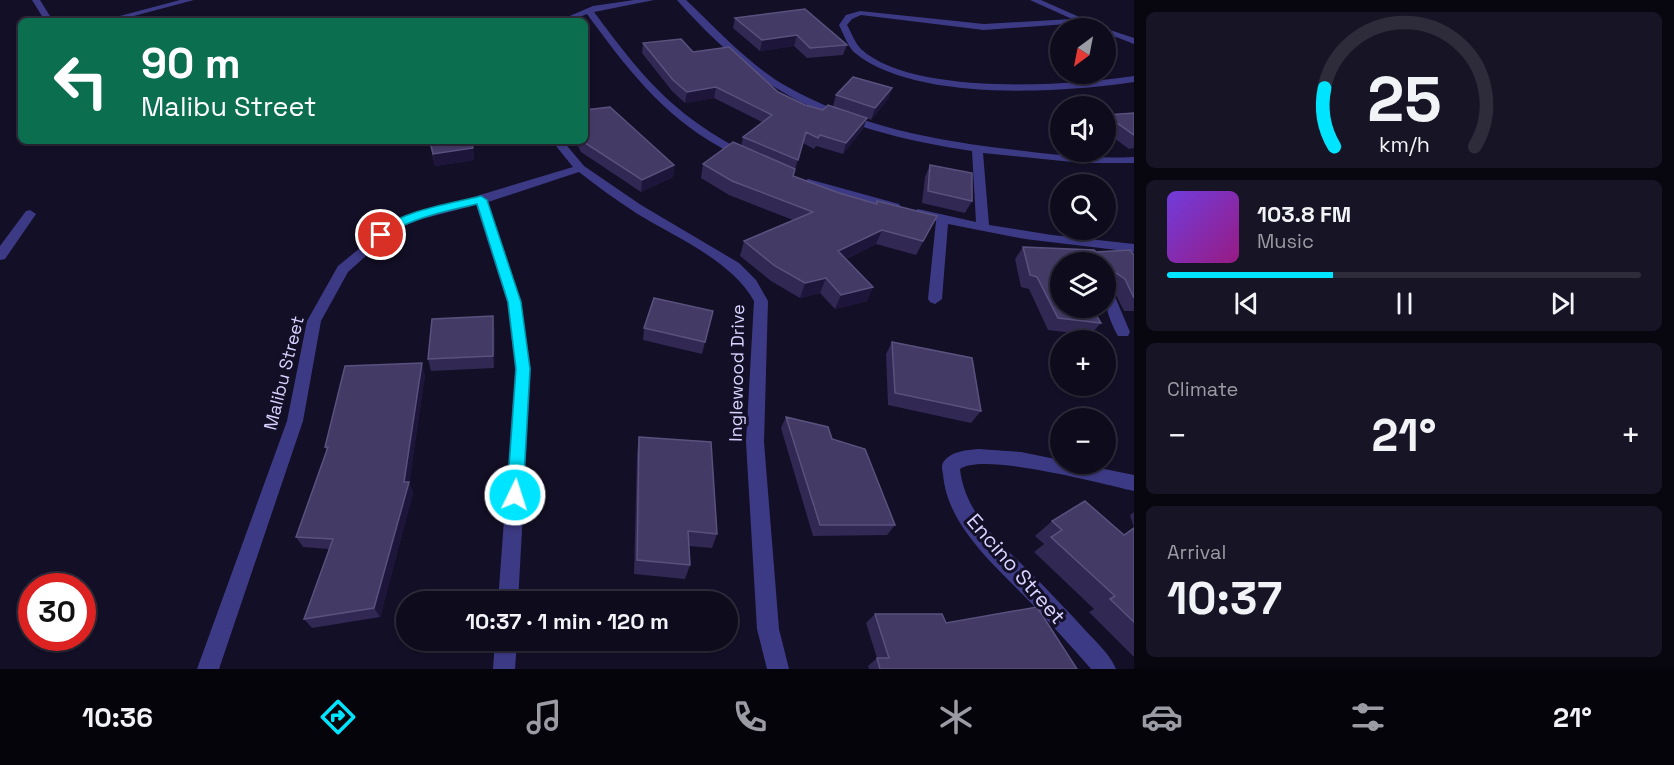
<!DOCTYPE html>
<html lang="en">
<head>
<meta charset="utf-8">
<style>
  :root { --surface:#0e0b1c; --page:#171425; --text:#f1f3f6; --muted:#9b9ba3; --line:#2e2b3b; --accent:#00e5ff }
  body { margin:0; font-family:"Space Grotesk",sans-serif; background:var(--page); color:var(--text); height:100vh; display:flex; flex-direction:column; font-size:22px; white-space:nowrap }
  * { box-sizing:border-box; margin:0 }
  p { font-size:20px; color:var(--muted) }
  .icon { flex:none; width:33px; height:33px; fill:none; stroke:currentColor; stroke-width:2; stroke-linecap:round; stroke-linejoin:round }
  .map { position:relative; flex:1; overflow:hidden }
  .drawer { display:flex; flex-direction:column; gap:12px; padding:12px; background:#08060f; width:540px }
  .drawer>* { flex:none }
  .hud { position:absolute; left:18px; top:18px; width:570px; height:126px; border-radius:9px; box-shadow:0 2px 4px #0004,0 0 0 2px var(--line); background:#0b6e4f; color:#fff; overflow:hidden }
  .needle { width:39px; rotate:212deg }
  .buttons { position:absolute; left:1050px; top:18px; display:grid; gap:12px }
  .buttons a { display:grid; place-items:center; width:66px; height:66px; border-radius:50%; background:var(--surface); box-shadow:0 2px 4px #0004,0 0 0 2px var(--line); font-size:30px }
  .speed { position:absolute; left:18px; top:573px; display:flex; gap:12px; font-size:30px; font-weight:700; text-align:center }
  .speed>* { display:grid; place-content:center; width:78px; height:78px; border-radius:50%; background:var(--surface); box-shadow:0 2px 4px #0004,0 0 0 2px var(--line); line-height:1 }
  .speed .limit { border:9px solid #d22; background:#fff; color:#111 }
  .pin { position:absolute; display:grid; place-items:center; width:51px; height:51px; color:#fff; margin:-26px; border:3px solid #fff; border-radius:50%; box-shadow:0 2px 6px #0007 }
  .me { position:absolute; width:66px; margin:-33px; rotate:4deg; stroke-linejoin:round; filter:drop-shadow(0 0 4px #0008) }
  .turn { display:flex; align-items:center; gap:21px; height:126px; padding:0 24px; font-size:27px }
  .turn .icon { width:78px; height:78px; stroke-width:2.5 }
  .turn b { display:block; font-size:42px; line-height:51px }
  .big { font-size:45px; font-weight:700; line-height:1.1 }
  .drawer .widget { flex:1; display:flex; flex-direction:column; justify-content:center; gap:9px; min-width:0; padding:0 21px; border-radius:9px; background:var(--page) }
  .drawer .dial { align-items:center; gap:0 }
  .dial svg { height:156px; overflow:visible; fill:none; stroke:var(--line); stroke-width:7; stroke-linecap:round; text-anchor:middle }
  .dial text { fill:var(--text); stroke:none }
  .song { display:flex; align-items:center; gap:18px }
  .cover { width:72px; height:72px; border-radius:9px; background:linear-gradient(135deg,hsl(260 70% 55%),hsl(310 70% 35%)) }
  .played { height:6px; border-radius:3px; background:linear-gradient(90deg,var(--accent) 35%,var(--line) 35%) }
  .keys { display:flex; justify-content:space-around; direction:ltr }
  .heat { display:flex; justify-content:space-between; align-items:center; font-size:33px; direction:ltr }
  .trip { position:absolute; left:396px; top:591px; width:342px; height:60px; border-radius:30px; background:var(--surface); box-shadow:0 2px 4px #0004,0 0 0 2px var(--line); font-weight:700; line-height:60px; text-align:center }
  .tabs { display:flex; height:96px; justify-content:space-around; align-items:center; background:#06040b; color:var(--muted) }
  .tabs .icon { width:42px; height:42px }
  .tabs .current { color:var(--accent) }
  .tabs b { font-size:27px; color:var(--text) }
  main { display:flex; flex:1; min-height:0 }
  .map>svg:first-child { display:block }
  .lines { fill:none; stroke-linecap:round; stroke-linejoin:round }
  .minor { fill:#3d3a85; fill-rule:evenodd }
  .wall { fill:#312854 }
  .shaded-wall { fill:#1d163a }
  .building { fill:#433a66; stroke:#5a527e; stroke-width:1.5 }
  .route { fill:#00e5ff; stroke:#0095a6; stroke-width:1.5 }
  .labels { text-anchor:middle; stroke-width:6; stroke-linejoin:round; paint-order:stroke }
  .street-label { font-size:18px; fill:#d9d4ff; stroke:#130f26 }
  .near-street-label { font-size:21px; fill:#d9d4ff; stroke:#130f26 }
</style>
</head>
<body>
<main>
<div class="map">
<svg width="1134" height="669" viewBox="0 0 1134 669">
  <rect width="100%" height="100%" fill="#130f26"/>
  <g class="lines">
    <path class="minor" d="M32,0h8l13,21h-8z
      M180,0h14l-79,21h-14z
      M634,0h20l-60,12c49,66 80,104 155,142v4c-10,2 -21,-6 -29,-11 -58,-32 -95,-81 -133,-133l-18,7h-11l35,-15z
      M677,0h9c31,29 62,64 100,86 70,40 150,55 230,64 39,5 79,9 118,7v6h-52l-99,-10 6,72 63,10 82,9v8l-109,-13 -77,-15 -6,75 -7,5 -5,-2 -2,-3 8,-78 -22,-5 -2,-3 6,-4 58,13 -4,-71c-67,-10 -138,-27 -196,-63 -36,-23 -71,-56 -99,-88z
      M1030,0h11l63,28 30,10v6l-28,-11v-5h-12l-13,-5 -97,7 -123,-15 -9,4 -5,6c4,7 8,18 14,24 51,47 208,37 273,27v6c-73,11 -219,20 -279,-29 -7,-6 -12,-20 -16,-28l7,-10 14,-4 124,13 88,-5z
      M552,141h11l21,25 57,39 98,58 17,17 12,21 -4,141 15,187 10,40h-22l-10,-40 -11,-187 8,-141c-23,-41 -79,-64 -118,-88 -20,-13 -39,-27 -57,-41l-91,30 33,100 10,67 -13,233h-20l17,-233 -8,-67 -31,-97 -54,14 -21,8 -15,11 -38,34 -27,49 -18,100 -84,248h-22l90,-248 20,-100 31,-55 55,-45 180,-54z
      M808,179l91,25 2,3 -6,4 -91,-26 -2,-2z
      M30,210l6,4 -31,45 -5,1v-14l26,-35z
      M1106,287l7,5 17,40 -2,4h-10c-9,-16 -14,-31 -12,-49z
      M978,449l43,3 39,8v4h20l54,11v16c-32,-7 -150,-39 -174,-22 5,46 43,77 74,107 17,18 34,35 51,54 11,12 25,24 31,39h-25c-19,-22 -39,-44 -59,-65 -34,-36 -85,-77 -89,-130 -1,-5 -2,-9 1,-13 8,-10 23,-11 34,-12z
      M495,640h22l-2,29h-22z"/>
  </g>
  <path class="wall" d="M735,18l112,27 -4,10 -36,3 -13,-12 -34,5 -27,-23z
    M643,43l50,9 112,53 18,5 10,-4 3,-11 56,-7 -4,11 -17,21 -4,-2 -4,11 -20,25 -27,-8 -2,3 -11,-6 -10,33 46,17 37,10 61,13 -21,39 -40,-11 -30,15 27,28 -6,14 -32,8 -15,-16 -20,5 -29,-17 -31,-25 4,-15 49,-21 -64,-25 -28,-17 2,-14 38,-18 2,-9 19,-15 -48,-24 -29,5 -13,-12 -30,-38z
    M1134,113v35l-5,1 -23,-17v-17z
    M429,141h41l3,7 1,12 -39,6z
    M575,141h10l89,24 -1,12 -32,15 -60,-40z
    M930,165l42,36 -7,12 -43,-10 3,-26z
    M1023,247l111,8v56h-10l-10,-20v2l-8,10v-41h-46l41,61 -11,12 -42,-5 -19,-41 -8,-2 -6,-28z
    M713,311l-11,43 -59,-14 1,-12z
    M495,329l-1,39 -63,3 -3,-12z
    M892,342l89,69 -10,12 -83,-18 -2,-51z
    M425,375l-16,108 4,10 -33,124 -68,11 -8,-9 25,-70 -26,-2 -7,-10 31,-86 -2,-4z
    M786,417l46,22 63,86 -8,10 -74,1 -32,-108z
    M639,437l78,97 -5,14 -23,-2 1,19 -5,14 -51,-5 3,-121z
    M1134,512v145l-45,-45 5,-3 -60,-57 10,-8 -9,-8 17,-15 72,14 10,-7 -4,-13z
    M875,614l71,9 131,46h-208l-1,-3 9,-8 -11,-35z"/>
  <path class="shaded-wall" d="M797,35l-3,11 -34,5 2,-11z
    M716,87l-2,11 -29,5 2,-11z
    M892,88l-4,11 -17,21 4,-12z
    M867,118l-4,11 -20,25 3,-11z
    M473,148l1,12 -39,6 -2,-12z
    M674,165l-1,12 -32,15 1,-12z
    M882,230l-6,14 -43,21 5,-14z
    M826,278l-6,15 -20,5 5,-15z
    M873,287l-6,14 -32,8 6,-14z
    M493,316l2,13 -1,39 -1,-12z
    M422,363l3,12 -16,108 4,10 -33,124 -6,-9 30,-126z"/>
  <path class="building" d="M805,9l42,36 -37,3 -13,-13 -35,5 -27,-22z
    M681,39l12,13 36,-5 49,45 27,13 18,5 5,-5 39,13 -21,25 -26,-8 -2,3 -12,-6 -8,28 -55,-23 29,-22 -56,-28 -29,5 -14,-12 -30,-37z
    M853,77l39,11 -17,20 -39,-13z
    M610,107l64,58 -32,15 -60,-39h3v-31z
    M1134,113v22l-28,-20z
    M430,141h40l3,7 -40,6z
    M733,142l62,27 -2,7 46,17 38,11v-3l60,15 -14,25 -41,-11 -44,21 35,36 -32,8 -15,-17 -21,5 -30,-17 -31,-25 69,-29 -81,-31 -29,-17z
    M930,165l42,8v28l-44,-10z
    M1023,247l71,3 2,2 34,-2 4,5v43l-9,-19 -9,-6 -2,2v18l-8,-2v-29h-46v46h32l9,15 -43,-5 -21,-41 -7,-2z
    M654,298l59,13 -8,31 -61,-14z
    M493,316v40l-65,3 4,-40z
    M892,342l80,16 9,53 -86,-18z
    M422,363l-18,119h5l-35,126 -70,11 29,-80 -37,-2 32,-90h-3l20,-81z
    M786,417l42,10 4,12 33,10 30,76h-75z
    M639,437l72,5 6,92 -29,-3 2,34 -53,-5z
    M1085,501l39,34 10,-7v94l-24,-23 5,-3 -64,-59 11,-7 -10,-9z
    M1037,607l40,62h-197l-3,-11h12l-14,-44h67l4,9z"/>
  <path class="route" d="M481,196l6,4 34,102 9,67 -7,126 -2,5 -6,3 -6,-3 -2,-5 9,-126 -8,-67 -31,-98c-25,6 -52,11 -75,22 -9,4 -14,14 -25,11l-2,-2c21,-24 75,-31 106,-39z"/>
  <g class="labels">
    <g class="street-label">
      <text transform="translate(284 373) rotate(-76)" y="6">Malibu Street</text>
      <text transform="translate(737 373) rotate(-89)" y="6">Inglewood Drive</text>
    </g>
    <g class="near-street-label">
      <text transform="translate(1016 569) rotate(49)" y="7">Encino Street</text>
    </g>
  </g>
</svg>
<div class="buttons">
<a><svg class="needle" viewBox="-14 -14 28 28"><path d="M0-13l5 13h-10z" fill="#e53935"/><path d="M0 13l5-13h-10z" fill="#9b9ba3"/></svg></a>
<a><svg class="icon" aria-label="sound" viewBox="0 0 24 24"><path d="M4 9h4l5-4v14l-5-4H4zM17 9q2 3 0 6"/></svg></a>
<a><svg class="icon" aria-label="search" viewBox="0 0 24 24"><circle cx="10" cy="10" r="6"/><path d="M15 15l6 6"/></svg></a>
<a><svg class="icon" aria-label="layers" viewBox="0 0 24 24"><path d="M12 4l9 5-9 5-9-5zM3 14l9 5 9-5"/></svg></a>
<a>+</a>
<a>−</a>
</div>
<div class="speed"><div class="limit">30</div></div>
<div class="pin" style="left:381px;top:235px;background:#d93025"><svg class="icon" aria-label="arrive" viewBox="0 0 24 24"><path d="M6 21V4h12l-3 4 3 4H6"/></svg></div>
<svg class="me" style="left:515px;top:495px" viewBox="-20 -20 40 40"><circle r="17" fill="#00e5ff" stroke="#fff" stroke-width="3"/><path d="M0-11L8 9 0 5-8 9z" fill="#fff"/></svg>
<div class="trip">10:37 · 1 min · 120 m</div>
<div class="hud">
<div class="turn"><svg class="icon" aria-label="left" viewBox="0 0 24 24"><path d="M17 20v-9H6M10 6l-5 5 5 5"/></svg><div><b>90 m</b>Malibu Street</div></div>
</div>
</div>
<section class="drawer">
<div class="widget dial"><svg viewBox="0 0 100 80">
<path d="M14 69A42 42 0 1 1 86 69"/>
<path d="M14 69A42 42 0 0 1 9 39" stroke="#00e5ff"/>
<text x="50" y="56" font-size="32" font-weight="700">25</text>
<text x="50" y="72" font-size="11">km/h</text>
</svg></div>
<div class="widget">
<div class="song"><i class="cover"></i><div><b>103.8 FM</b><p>Music</p></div></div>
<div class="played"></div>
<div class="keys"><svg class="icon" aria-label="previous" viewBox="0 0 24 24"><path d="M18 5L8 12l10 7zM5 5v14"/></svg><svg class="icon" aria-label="pause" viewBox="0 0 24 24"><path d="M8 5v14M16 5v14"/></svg><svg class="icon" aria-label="next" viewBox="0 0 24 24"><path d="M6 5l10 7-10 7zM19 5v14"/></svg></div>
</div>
<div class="widget"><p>Climate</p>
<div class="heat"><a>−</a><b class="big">21°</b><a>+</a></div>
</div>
<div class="widget"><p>Arrival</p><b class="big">10:37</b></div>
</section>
</main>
<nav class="tabs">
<b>10:36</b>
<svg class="icon current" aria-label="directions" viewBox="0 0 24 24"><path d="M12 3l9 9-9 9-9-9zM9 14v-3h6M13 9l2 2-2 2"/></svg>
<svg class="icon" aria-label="music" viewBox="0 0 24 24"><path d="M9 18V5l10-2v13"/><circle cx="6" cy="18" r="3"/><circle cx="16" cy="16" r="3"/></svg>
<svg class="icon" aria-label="phone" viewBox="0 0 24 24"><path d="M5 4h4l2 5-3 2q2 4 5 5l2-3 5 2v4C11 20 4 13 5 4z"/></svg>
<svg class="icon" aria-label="climate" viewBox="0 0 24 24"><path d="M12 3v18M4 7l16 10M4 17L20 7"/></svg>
<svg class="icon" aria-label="car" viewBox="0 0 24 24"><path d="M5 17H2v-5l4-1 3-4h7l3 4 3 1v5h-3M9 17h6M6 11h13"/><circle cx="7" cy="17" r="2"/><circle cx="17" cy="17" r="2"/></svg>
<svg class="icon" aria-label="filters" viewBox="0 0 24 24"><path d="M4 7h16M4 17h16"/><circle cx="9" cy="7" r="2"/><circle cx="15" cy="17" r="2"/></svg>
<b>21°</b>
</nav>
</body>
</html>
